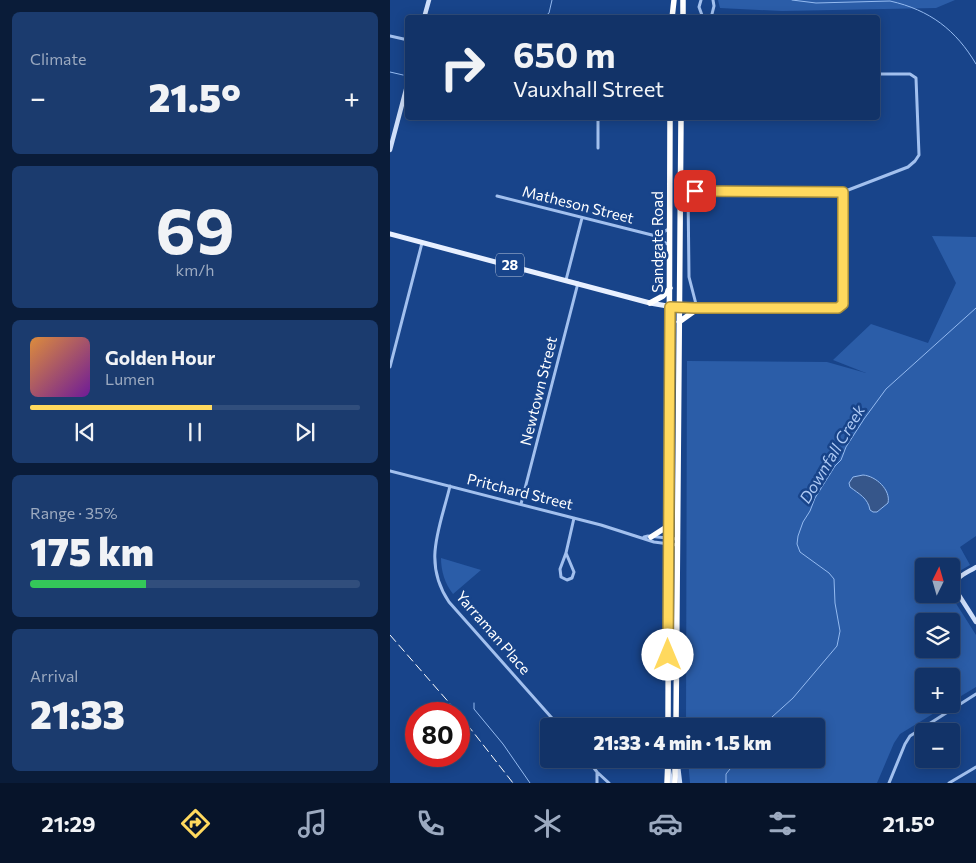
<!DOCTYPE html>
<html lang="en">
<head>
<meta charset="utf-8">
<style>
  :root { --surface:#123368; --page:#1b3b6e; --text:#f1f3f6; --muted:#9caac0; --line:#314e7c; --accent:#ffd95e }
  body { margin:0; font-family:Commissioner,sans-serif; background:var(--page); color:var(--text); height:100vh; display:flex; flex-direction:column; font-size:19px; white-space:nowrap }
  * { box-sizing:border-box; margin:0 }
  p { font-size:16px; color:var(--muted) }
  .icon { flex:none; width:28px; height:28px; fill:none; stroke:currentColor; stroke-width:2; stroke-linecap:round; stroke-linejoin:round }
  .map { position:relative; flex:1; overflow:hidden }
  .side { display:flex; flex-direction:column; gap:12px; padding:12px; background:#0a1c39; width:390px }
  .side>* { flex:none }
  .banner { position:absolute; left:15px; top:15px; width:475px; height:105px; border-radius:5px; box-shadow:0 2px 12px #0003,0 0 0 1px var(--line); background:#123368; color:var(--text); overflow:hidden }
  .needle { width:32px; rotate:5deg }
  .controls { position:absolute; left:525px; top:558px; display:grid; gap:10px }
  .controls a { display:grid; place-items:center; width:45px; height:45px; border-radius:5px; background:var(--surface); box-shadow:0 2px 12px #0003,0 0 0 1px var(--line); font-size:25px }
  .speed { position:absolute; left:15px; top:702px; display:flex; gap:10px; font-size:25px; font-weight:700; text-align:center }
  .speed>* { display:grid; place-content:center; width:65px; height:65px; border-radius:50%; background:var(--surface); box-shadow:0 2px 12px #0003,0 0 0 1px var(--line); line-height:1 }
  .speed .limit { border:8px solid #d22; background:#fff; color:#111 }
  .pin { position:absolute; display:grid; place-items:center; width:42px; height:42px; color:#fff; margin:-21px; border-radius:10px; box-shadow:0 2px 8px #0006 }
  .me { position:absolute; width:55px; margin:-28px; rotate:0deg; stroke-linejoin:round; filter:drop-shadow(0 0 4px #0008) }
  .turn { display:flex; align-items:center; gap:18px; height:105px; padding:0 25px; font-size:22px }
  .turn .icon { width:65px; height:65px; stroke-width:2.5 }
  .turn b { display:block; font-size:35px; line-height:42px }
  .big { font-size:38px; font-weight:800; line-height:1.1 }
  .side .tile { flex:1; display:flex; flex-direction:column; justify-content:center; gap:8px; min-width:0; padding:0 18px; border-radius:8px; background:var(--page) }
  .side .dial { align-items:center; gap:0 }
  .dial b { font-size:65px; line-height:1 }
  .song { display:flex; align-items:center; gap:15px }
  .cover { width:60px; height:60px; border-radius:8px; background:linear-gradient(135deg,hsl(30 70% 55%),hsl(280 70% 35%)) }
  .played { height:5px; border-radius:2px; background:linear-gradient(90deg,var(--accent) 55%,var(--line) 55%) }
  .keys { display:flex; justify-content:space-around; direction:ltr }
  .heat { display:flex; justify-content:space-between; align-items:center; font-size:28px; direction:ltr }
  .charge { height:8px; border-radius:4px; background:linear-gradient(90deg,#34c759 35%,var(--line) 0) }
  .trip { position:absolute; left:150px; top:718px; width:285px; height:50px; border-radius:5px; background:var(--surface); box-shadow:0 2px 12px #0003,0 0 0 1px var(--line); font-weight:800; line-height:50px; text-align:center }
  .dock { display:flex; height:80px; justify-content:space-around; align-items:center; background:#07142a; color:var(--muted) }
  .dock .icon { width:35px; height:35px }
  .dock .current { color:var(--accent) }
  .dock b { font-size:22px; color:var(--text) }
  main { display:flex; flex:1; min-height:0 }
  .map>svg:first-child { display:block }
  .green { fill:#2b5da8; fill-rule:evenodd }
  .water { fill:#36568a; stroke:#94baf0 }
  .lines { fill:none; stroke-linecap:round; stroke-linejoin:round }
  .stream { stroke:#94baf0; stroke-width:1 }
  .street { stroke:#a2c0ee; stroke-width:3 }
  .secondary { stroke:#cfdffa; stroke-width:4.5 }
  .primary { stroke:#e8f0ff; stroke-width:5 }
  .highway { stroke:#fff; stroke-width:5.5 }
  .rail { stroke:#fff; stroke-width:1; stroke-dasharray:9 4; stroke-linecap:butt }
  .route-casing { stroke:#a68d3d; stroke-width:12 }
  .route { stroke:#ffd95e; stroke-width:9 }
  .labels { text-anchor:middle; stroke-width:5; stroke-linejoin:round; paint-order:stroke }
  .shield { fill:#18448a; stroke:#bac7dc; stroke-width:1 }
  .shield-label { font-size:14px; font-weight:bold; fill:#fff }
  .street-label { font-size:15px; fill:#fff; stroke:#18448a }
  .water-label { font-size:16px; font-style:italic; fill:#aecaf5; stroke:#18448a }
</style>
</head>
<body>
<main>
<section class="side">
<div class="tile"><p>Climate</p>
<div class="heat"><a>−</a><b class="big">21.5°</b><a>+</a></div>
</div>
<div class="tile dial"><b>69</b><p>km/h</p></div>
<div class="tile">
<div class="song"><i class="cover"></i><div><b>Golden Hour</b><p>Lumen</p></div></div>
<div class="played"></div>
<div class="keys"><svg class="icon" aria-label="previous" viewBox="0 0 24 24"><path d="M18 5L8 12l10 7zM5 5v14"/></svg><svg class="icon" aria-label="pause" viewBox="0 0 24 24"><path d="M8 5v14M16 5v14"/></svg><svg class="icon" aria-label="next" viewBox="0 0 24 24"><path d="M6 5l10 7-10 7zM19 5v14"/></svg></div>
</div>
<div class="tile"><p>Range · 35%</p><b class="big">175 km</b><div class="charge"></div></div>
<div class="tile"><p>Arrival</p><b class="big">21:33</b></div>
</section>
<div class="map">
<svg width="586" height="783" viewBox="0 0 586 783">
  <rect width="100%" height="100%" fill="#18448a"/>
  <path class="green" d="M328,0h237l-19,8 -154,3 -62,-3z
    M542,236l44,1v299l-16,11 10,18 -19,11v-10h-27v28h26l26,41v52l-25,15v-26h-27v28h25l-49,30 -6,9 -17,40h-187l-2,-24h128v-33h-130l1,-365 140,1 39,11 -33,-13 38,-36 57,19 28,-60zM534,621h27v28h-27z
    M51,558l40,12 -28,24c-8,-10 -12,-23 -12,-36z"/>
  <path class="water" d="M473,475c13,1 28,15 25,28l-11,9h-4l-3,-2c-2,-12 -11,-16 -20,-23l-1,-4 4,-6z"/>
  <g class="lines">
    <path class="stream" d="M402,0l24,3 74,-2c40,9 66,29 86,63
      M153,18l6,-5 3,-13
      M0,72l13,3
      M84,703v6l29,35 27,39
      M372,726l31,-28 44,-52 3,-15 -5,-28 -1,-24 -5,-6 -29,-21 -3,-8 1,-8 5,-14 7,-11 5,-13 20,-32 6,-6 5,-13 18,-28 22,-30 90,-81
      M336,783v-9l12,-15"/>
    <path class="street" d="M311,0l-2,7 4,11
      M321,18l3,-12 -1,-6
      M0,36l18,4
      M208,118v30
      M107,196l155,39 17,10
      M263,235l9,-2 8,-5
      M176,280l16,-62
      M289,308h159l5,-4v-112
      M307,308l-8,-31 -1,-86 155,1 65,-25 7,-6 4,-6 -3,-77 -6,-4h-32
      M0,367l32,-124
      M0,471l211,54 53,17 23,3
      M60,486c-10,42 -28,76 -1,116l110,124
      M131,504l57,-221
      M254,537l4,-1 29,3
      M176,553l8,19 -2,6 -5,2 -6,-3 -1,-8 6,-16 8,-35
      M197,759l10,13 12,11
      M207,783v-11
      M499,783l16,-39 5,-8 66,-42
      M559,783l27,-16"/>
    <path class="secondary" d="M34,18l5,-18
      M0,150l18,-68
      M586,567c-9,6 -23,10 -21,22l21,33
      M285,761l3,5 2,17
      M279,770l2,13"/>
    <path class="primary" d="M0,234l260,69 29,5"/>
    <path class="highway" d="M282,18l2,-18
      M293,18v-18
      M291,179l4,4 3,8
      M260,303l13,-7 7,-8
      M289,322l14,-10 2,-4
      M261,537l17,-11
      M278,726l2,-608
      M286,726l5,-608
      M277,783l1,-24
      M285,783v-24"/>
    <path class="rail" d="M0,635l69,79
      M69,714l54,69"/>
  </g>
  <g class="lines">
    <defs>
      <path id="route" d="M278,655l2,-348 25,1h143l5,-4v-112l-148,-1"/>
    </defs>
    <use href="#route" class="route-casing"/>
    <use href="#route" class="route"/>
  </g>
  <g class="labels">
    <rect class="shield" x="106" y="253.5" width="28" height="23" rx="4"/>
    <g class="shield-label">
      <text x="120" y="270">28</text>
    </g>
    <g class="street-label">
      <text transform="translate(188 205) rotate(14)" y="5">Matheson Street</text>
      <text transform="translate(268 242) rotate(-90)" y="5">Sandgate Road</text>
      <text transform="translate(149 391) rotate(-76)" y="5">Newtown Street</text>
      <text transform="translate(130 492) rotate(14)" y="5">Pritchard Street</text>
      <text transform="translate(103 633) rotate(49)" y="5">Yarraman Place</text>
    </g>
    <g class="water-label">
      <text transform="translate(442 454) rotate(-59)" y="6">Downfall Creek</text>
    </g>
  </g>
</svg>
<div class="controls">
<a><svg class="needle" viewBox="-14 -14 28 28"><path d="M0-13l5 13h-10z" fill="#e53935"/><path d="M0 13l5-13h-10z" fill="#9caac0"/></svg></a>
<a><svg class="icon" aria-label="layers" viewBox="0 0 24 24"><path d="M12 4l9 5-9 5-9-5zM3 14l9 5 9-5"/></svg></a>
<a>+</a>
<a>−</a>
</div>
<div class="speed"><div class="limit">80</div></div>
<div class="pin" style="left:305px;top:191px;background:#d93025"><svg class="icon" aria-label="arrive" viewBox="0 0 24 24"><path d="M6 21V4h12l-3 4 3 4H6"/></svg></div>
<svg class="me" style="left:278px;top:655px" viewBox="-20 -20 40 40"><circle r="19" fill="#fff"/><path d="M0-13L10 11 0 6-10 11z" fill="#ffd95e"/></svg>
<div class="trip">21:33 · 4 min · 1.5 km</div>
<div class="banner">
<div class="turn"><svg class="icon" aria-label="right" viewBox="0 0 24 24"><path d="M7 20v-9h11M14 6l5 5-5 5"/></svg><div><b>650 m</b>Vauxhall Street</div></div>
</div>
</div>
</main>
<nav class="dock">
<b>21:29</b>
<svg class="icon current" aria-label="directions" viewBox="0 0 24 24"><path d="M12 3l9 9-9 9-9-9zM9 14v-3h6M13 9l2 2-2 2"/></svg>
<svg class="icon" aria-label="music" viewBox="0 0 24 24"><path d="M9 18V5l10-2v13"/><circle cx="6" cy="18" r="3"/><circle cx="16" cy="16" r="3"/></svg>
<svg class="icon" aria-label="phone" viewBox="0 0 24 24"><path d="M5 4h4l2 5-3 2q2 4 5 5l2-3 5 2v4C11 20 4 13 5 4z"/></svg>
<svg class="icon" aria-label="climate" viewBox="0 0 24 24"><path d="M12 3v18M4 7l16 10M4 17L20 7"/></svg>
<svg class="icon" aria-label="car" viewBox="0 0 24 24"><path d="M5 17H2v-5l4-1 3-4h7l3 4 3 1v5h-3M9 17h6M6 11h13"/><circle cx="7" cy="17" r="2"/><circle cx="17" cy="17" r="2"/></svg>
<svg class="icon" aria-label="filters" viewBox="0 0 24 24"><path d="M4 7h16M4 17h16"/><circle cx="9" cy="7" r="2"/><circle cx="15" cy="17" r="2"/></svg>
<b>21.5°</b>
</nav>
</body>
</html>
